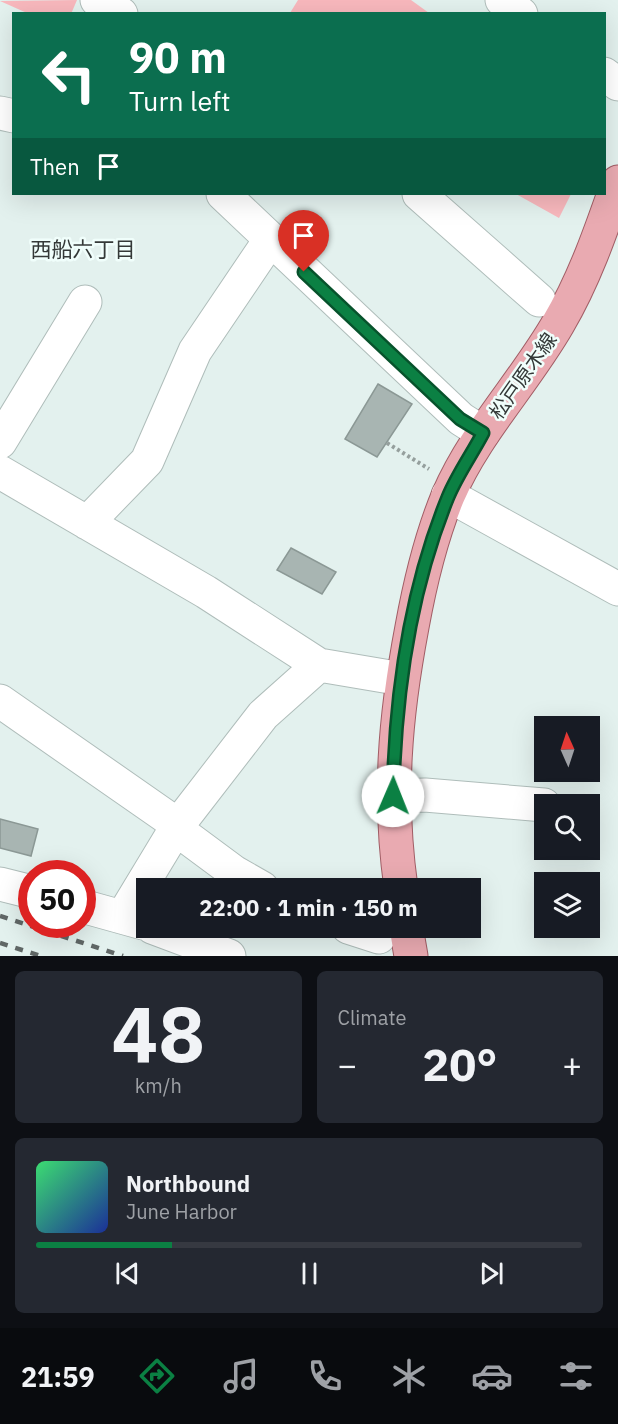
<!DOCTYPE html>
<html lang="en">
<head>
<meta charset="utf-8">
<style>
  :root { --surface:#171b24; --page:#242831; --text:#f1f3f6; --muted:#9ea1a6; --line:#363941; --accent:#0b8043 }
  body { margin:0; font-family:"IBM Plex Sans","Noto Sans JP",sans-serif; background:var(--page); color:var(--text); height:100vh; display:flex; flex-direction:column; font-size:22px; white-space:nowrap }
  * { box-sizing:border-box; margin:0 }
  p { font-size:20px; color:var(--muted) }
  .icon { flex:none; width:33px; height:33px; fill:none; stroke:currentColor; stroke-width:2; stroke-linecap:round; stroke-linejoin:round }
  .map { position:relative; height:956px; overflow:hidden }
  .drawer { display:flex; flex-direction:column; gap:15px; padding:15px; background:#0d0f14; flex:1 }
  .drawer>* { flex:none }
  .guide { position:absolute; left:12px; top:12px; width:594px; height:183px; border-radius:0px; box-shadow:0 6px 24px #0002; background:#0b6e4f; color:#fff; overflow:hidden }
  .needle { width:39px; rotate:357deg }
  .fabs { position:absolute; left:534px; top:716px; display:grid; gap:12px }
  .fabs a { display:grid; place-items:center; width:66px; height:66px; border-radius:0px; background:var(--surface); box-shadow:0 6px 24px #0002; font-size:30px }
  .speed { position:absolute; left:18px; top:860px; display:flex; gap:12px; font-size:30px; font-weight:700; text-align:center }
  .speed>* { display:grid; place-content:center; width:78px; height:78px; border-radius:50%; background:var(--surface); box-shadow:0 6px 24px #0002; line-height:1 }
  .speed .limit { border:9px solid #d22; background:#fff; color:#111 }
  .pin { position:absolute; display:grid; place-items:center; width:51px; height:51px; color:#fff; margin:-62px -26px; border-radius:50% 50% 50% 0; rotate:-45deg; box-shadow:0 0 6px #0007 }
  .pin .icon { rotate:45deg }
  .me { position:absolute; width:66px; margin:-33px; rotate:1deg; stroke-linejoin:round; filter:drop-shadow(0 0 4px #0008) }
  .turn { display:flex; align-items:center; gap:21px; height:126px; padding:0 18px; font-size:27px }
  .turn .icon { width:78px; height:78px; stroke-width:2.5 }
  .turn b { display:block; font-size:42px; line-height:51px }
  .then { display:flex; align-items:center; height:57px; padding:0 18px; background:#0003; gap:12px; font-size:22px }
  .big { font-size:45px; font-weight:800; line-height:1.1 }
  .drawer .card { flex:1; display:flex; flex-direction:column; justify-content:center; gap:9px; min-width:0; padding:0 21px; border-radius:9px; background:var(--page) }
  .drawer .dial { align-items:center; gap:0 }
  .dial b { font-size:78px; line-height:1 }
  .song { display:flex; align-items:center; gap:18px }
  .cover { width:72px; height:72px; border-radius:9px; background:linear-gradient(135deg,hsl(140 70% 55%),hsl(230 70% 35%)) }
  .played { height:6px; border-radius:3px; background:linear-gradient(90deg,var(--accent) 25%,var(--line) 25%) }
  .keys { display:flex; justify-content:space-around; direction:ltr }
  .heat { display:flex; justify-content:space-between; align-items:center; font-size:33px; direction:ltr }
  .drawer .tiles { flex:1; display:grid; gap:15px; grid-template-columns:1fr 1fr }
  .card:last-child { grid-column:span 2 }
  .trip { position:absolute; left:136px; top:878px; width:345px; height:60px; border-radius:0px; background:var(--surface); box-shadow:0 6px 24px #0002; font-weight:800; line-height:60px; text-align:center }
  .dock { display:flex; height:96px; justify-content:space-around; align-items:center; background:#090b0e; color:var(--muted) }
  .dock .icon { width:42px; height:42px }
  .dock .current { color:var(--accent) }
  .dock b { font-size:27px; color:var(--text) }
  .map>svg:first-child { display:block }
  .green { fill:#f8b8bd }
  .building { fill:#a8b5b2; stroke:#8b9895; stroke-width:1.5 }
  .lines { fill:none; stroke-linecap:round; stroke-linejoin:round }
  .minor-casing { stroke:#afbdba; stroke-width:35 }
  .major-casing { stroke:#a15d65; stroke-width:35 }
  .path { stroke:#959f9d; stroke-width:4; stroke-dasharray:3 3; stroke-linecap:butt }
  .minor { stroke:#fff; stroke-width:33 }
  .major { stroke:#e9aab1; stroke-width:33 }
  .rail { stroke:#606766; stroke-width:4.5; stroke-dasharray:8 8; stroke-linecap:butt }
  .route-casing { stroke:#07532c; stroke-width:15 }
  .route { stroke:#0b8043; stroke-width:10 }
  .labels { text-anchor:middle; stroke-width:5; stroke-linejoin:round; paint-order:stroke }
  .street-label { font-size:20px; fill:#343938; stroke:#f0fefb }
  .neighbourhood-label { font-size:21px; fill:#343938; stroke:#f0fefb }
</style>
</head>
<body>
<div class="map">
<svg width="618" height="956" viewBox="0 0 618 956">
  <rect width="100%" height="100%" fill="#e3f1ee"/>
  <path class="green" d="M77,0l-6,14 -44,-1 -27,-12z
    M298,0h113l18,13h-139z
    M516,194h55l-12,24z"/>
  <path class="building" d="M378,384l34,20 -35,53 -32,-18z
    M291,548l45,24 -14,22 -45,-24z
    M0,819l38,10 -7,27 -31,-8z"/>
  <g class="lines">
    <defs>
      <path id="minor" d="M97,0l24,14
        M502,0l19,14
        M604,74l14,10
        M0,113l14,3
        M223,194l238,225 22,14
        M419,194l120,106
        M0,442l85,-140
        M0,472l206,120 113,73 83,14
        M448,495l170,94
        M87,523l60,-62 48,-110 75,-111
        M0,701l178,124
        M393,796l32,-1 119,10
        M176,829l58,43 28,16
        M0,884l32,8
        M82,906l61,17
        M123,916l55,-91 85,-110 56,-50
        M152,927l77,29
        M348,927l31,10"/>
      <path id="major" d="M401,888c-13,-92 -6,-171 11,-261 8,-44 19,-90 36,-131 27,-63 76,-113 110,-172 26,-44 43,-93 60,-142
        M406,927l5,29"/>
    </defs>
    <use href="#minor" class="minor-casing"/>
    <use href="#major" class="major-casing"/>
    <path class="path" d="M387,443l42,26"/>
    <use href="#minor" class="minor"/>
    <use href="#major" class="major"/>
    <path class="rail" d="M0,916l123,40
      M0,943l41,13"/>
  </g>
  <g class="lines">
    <defs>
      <path id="route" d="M304,272l156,147 23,14c-11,21 -26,42 -35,64 -38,93 -53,200 -55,299"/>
    </defs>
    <use href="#route" class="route-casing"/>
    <use href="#route" class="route"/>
  </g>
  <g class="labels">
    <g class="street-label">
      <text transform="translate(523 376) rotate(-55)" y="7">松戸原木線</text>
    </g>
    <g class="neighbourhood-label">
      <text x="83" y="257">西船六丁目</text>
    </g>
  </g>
</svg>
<div class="fabs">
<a><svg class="needle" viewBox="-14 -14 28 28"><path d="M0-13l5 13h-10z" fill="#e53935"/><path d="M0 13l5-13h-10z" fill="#9ea1a6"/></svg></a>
<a><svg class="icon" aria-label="search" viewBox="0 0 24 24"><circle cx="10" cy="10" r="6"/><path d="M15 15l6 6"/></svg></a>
<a><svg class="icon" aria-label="layers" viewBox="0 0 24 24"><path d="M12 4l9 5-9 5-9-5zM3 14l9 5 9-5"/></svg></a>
</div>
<div class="speed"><div class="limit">50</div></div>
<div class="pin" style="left:304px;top:272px;background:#d93025"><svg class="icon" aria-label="arrive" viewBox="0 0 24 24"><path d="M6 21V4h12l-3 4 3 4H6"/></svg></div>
<svg class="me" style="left:393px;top:796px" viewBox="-20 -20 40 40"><circle r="19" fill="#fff"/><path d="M0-13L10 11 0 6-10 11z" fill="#0b8043"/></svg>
<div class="trip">22:00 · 1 min · 150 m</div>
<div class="guide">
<div class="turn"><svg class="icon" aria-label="left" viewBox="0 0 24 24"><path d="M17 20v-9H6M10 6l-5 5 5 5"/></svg><div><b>90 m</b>Turn left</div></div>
<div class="then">Then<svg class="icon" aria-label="arrive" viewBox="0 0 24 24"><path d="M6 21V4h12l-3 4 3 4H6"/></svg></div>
</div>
</div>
<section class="drawer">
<div class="tiles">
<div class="card dial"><b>48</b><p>km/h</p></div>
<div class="card"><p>Climate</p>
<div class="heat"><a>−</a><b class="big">20°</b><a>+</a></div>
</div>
<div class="card">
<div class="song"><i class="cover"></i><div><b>Northbound</b><p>June Harbor</p></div></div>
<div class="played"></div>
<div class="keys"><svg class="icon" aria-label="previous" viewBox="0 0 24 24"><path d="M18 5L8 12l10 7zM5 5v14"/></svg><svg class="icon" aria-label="pause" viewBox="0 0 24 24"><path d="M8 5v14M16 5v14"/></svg><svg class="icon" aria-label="next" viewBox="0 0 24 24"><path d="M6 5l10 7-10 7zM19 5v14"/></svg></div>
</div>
</div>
</section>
<nav class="dock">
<b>21:59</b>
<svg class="icon current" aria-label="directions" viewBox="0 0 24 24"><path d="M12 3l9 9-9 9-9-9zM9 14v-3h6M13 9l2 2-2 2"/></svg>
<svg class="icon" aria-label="music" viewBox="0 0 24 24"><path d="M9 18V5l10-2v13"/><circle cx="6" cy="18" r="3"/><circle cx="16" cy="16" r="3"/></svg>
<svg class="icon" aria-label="phone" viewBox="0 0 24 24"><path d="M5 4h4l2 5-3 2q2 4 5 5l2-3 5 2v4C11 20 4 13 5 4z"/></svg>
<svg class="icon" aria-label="climate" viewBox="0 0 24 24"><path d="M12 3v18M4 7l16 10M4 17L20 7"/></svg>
<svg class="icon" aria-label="car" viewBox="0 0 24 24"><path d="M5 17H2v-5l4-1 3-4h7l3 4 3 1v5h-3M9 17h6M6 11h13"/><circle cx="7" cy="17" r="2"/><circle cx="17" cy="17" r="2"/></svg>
<svg class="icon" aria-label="filters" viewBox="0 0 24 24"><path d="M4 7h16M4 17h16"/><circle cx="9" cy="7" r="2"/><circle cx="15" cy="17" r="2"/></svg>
</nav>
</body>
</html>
